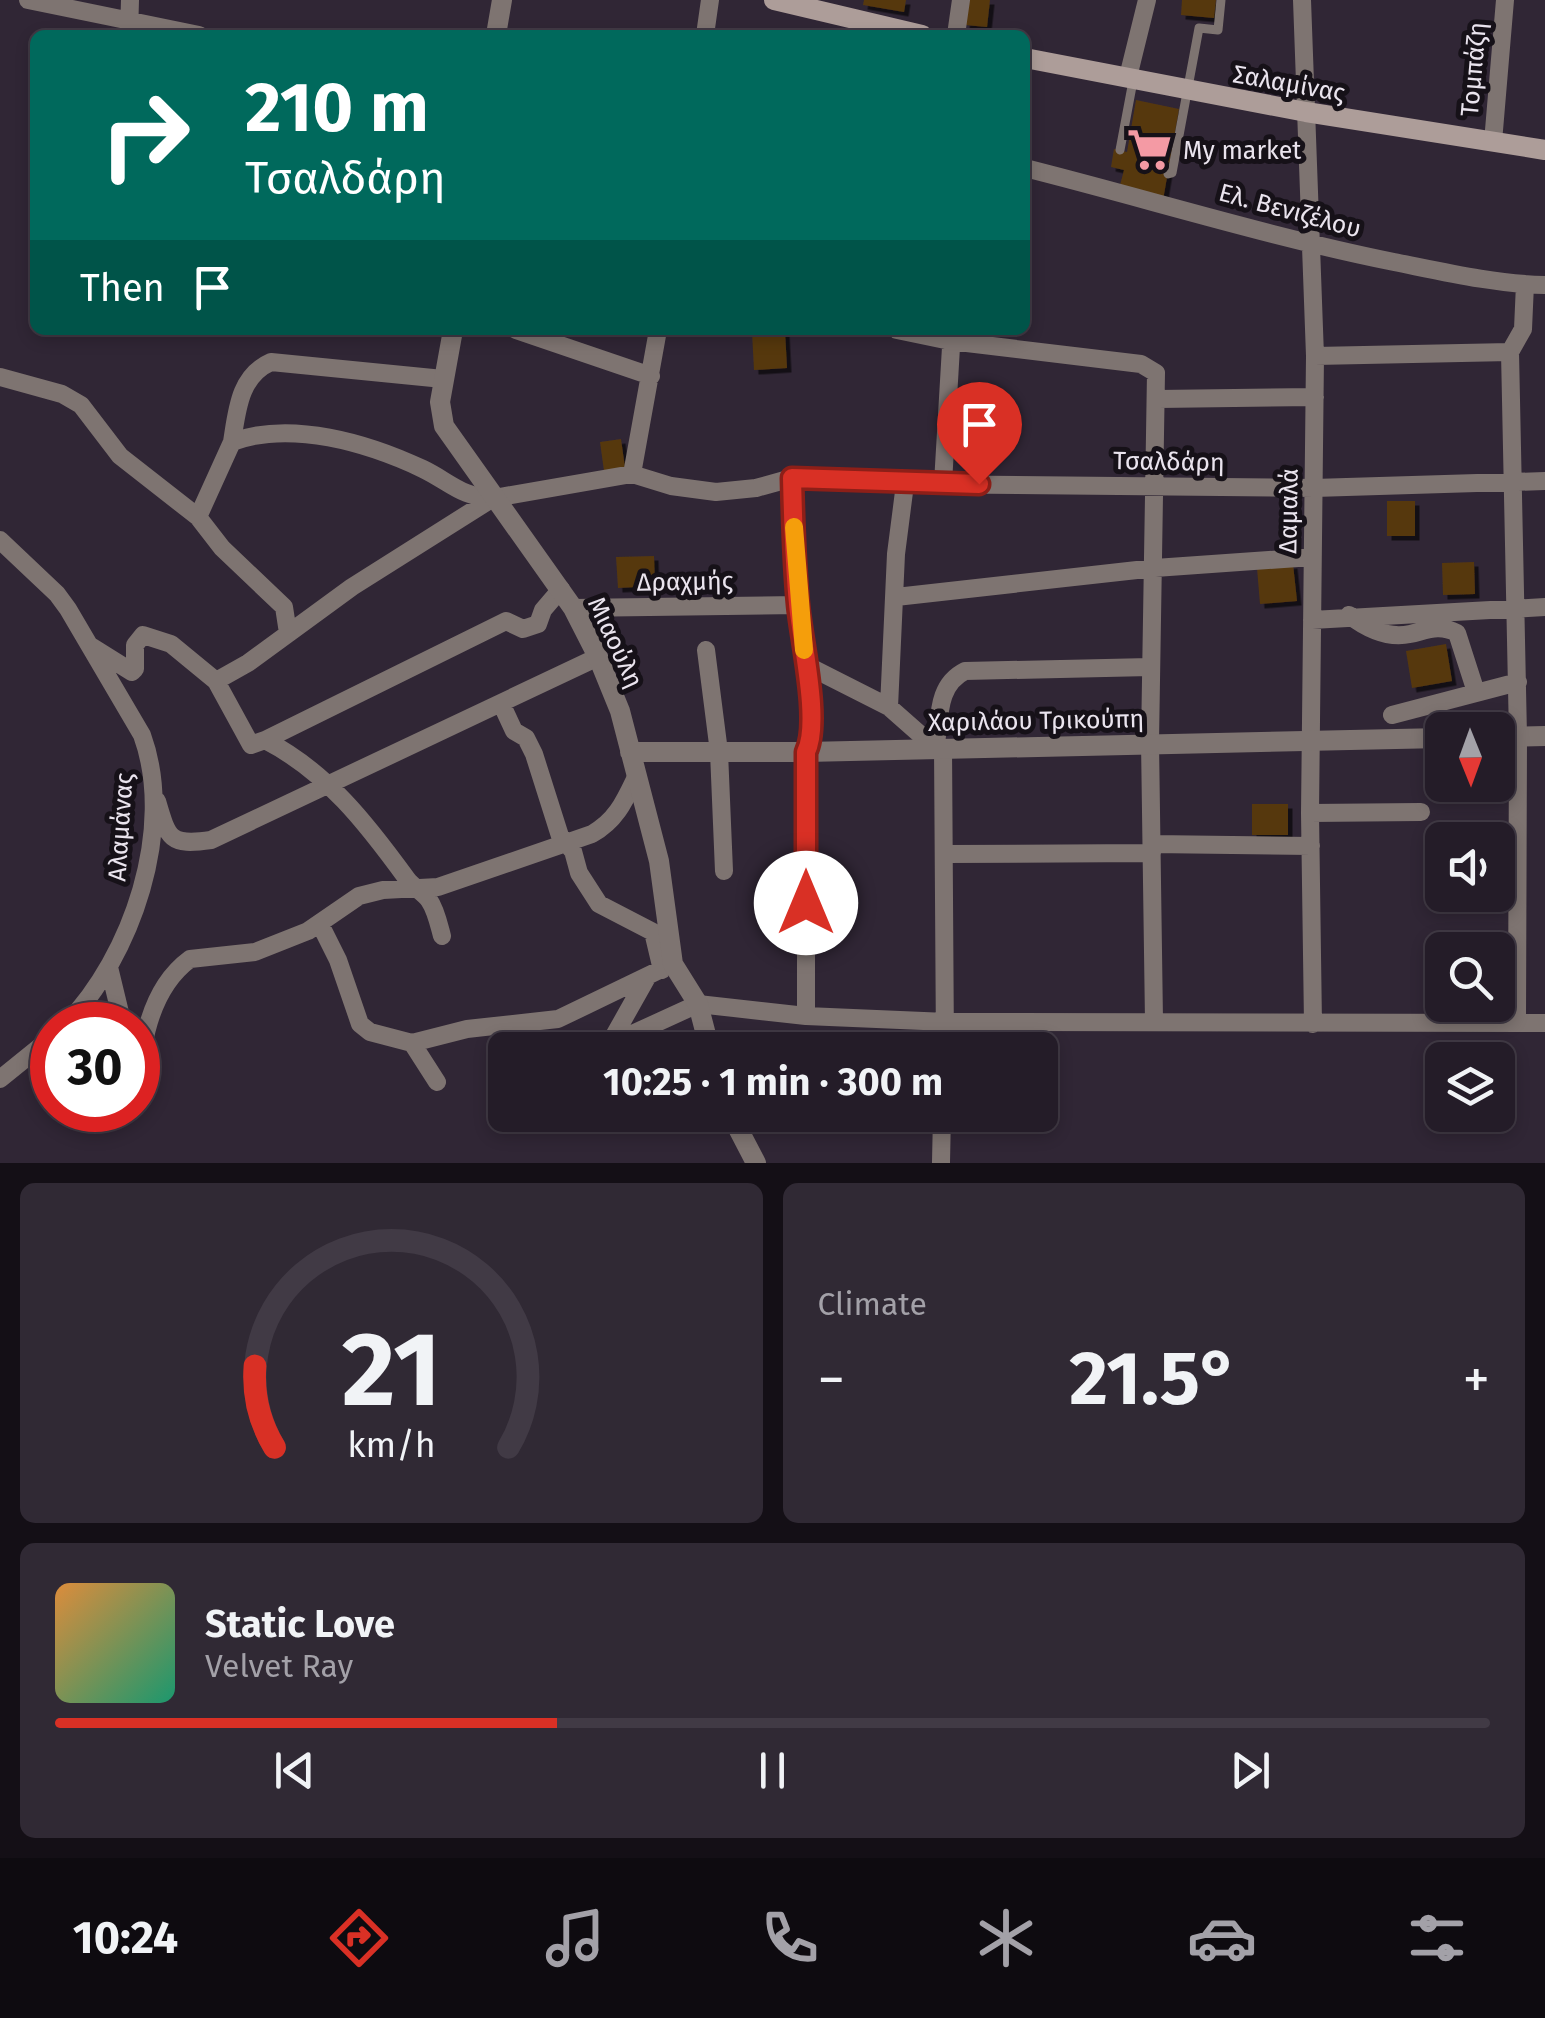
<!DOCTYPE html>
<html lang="en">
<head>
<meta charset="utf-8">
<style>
  :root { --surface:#241c28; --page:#302934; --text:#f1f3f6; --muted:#a3a1a8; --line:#413a45; --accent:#d93025 }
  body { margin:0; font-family:"Fira Sans",sans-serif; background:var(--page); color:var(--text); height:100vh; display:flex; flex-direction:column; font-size:38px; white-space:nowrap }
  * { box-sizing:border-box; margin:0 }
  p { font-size:32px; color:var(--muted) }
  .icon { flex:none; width:55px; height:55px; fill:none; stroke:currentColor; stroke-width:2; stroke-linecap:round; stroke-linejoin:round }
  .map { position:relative; height:1163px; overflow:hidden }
  .drawer { display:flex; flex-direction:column; gap:20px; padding:20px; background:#140f16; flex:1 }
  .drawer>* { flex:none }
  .guide { position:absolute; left:30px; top:30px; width:1000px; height:305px; border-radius:15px; box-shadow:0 5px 15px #0003,0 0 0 2px var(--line); background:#00695c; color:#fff; overflow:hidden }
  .needle { width:65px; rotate:179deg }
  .tools { position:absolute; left:1425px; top:712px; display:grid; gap:20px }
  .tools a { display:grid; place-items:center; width:90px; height:90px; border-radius:15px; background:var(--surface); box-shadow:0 5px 15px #0003,0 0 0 2px var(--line); font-size:50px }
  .speed { position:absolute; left:30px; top:1002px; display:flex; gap:20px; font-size:50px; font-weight:700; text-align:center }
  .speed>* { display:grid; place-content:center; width:130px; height:130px; border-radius:50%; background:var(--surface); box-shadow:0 5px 15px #0003,0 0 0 2px var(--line); line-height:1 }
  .speed .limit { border:15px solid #d22; background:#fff; color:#111 }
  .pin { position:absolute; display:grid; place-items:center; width:85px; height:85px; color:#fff; margin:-102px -42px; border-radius:50% 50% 50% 0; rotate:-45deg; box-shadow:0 0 10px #0007 }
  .pin .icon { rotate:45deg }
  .me { position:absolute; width:110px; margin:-55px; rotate:0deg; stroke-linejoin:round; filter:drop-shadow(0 0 8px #0008) }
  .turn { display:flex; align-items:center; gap:35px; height:210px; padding:0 50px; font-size:45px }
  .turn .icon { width:130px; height:130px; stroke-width:2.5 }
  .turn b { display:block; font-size:70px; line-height:85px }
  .then { display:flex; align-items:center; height:95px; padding:0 50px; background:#0003; gap:20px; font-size:38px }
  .big { font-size:75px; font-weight:700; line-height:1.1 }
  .drawer .card { flex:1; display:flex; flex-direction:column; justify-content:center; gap:15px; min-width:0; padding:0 35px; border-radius:15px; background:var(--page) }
  .drawer .dial { align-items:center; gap:0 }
  .dial svg { height:260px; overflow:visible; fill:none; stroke:var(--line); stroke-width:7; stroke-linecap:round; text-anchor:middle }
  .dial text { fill:var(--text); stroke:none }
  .song { display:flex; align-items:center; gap:30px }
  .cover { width:120px; height:120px; border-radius:15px; background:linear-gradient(135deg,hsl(30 70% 55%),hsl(160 70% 35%)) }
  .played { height:10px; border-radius:5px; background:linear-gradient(90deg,var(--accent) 35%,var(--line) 35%) }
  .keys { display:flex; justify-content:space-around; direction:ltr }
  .heat { display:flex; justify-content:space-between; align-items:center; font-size:55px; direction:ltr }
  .drawer .tiles { flex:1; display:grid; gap:20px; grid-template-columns:1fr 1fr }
  .card:last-child { grid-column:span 2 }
  .trip { position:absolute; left:488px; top:1032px; width:570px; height:100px; border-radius:15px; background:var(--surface); box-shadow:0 5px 15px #0003,0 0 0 2px var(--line); font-weight:700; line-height:100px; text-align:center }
  .dock { display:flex; height:160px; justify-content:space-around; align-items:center; background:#0e0b10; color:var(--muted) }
  .dock .icon { width:70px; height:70px }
  .dock .on { color:var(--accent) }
  .dock b { font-size:45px; color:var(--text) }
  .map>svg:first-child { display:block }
  .building { fill:#563811; filter:url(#shadow) }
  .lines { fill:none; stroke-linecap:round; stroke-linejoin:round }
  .service { stroke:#7e7471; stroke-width:9 }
  .minor { stroke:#7e7471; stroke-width:18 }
  .tertiary { stroke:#7e7471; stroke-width:20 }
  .secondary { stroke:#ad9d99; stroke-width:20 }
  .route-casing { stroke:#8d1f18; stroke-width:25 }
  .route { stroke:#d93025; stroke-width:18 }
  .slow { stroke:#f59e0b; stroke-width:18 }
  .labels { text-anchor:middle; stroke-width:10; stroke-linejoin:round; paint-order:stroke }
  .street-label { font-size:25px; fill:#eae4ee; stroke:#161118 }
  .poi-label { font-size:25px; fill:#eae4ee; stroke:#161118; text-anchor:start }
</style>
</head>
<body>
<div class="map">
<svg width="1545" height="1163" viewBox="0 0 1545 1163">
  <defs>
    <filter id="shadow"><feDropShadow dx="4.5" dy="4.5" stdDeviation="0" flood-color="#0009"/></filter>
  </defs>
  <rect width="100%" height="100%" fill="#302635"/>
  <path class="building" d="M864,0h42l-2,12 -41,-7z
    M967,0h23l-3,27 -22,-2z
    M1182,0h34l-2,18 -33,-3z
    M1136,100l43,9 -16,91 -44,-11 5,-19 -13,-3 3,-18 13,3z
    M785,331l2,37 -33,2 -2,-38z
    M621,439l4,29 -21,3 -4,-29z
    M1387,501h28v35h-28z
    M654,556l1,30 -37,2 -2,-31z
    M1474,562l1,32 -32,1 -1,-32z
    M1293,564l4,37 -37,3 -3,-36z
    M1446,644l6,37 -40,7 -6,-37z
    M1252,804h36v31h-36z"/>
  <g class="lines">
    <path class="service" d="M1120,150l13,-69
      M1168,174l4,-1 27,-145 19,2 3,-30"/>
    <path class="minor" d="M28,0l171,35
      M1302,0l13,356 -5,457 3,211
      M129,35l1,-35
      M705,35l5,-35
      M956,35l5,-35
      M1128,77l19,-77
      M1493,142l12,-142
      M1025,168c123,31 245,69 369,94 50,10 101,22 151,23
      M516,330l135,46
      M897,330l53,11 191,23 15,9 -6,369 4,279
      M1315,356l195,-4
      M0,377l62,17 19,11 39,51 78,61 24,31 62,59 4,26
      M1158,399l157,-2
      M232,442c5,-31 7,-66 39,-80l172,17
      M632,474l39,12 45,6 40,-4 36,-10 113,6 409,4 231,-7
      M792,478c2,58 -3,135 18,189l79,40
      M943,483l9,-153
      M905,484l-9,70 -7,153 34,30 20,10 2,303
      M198,517l34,-75c59,-22 136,1 191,27 27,13 39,29 71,29l138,-24 26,-144
      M0,540l57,54 11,15 74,126c34,93 -10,222 -77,290
      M896,597l259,-29 157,-11
      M573,608l225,-3
      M1349,615c17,13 38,24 61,19 18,-4 29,-10 47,-1l19,59
      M1312,620l233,-13
      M92,647l40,25 3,-3v-24l8,-10 28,9 45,37 35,64 14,-5c62,32 102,84 142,139 6,8 16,13 22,21 7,10 10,25 13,36
      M706,650l13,102 5,119
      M805,653l7,87 -6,12v264
      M216,681l32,-18 104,-76 141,-89
      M501,703l13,28 12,7 8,16 26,82 13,15 6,22 20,31 54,28 9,38
      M1392,715l126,-33
      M265,740l241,-119 17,8 15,-5 5,-14 18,-21
      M936,744c4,-28 1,-59 29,-73l185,-4
      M157,801c11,38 13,45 54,39l387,-183
      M1310,813l111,-1
      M1152,844l159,2
      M945,854l207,-1
      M320,924l18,36 22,64 10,8 42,11 25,39
      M109,967l14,58
      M1517,1022l1,-286 -8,-384 13,-23 2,-45
      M412,1043l55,-14 91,-10 114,-55
      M610,1043l36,-64
      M590,1050l27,-9 81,-37 108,12 141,6 598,1
      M503,1078l2,-1
      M0,1079l52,-42
      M138,1098c2,-49 10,-108 52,-139l65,-7 53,-21 51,-35 24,-6 55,-3 154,-53c25,-14 33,-34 45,-59
      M941,1162l1,-47"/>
    <path class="tertiary" d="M496,35l6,-35
      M453,330l-13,72 4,24 129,182 25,49 22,54 39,150 14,103 25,40 12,46
      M1498,737l47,-1
      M630,752h176l636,-14
      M731,1115l25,48"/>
    <path class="secondary" d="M774,0l148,35
      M1025,58l281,54 239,38"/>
  </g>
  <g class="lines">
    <defs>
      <path id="route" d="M806,903v-151c15,-30 -5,-113 -8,-148 -4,-42 -5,-84 -6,-126l187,6"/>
    </defs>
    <use href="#route" class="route-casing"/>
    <use href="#route" class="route"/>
    <path class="slow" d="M794,527l10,123"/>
  </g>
  <defs>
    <symbol id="supermarket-bare" viewBox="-9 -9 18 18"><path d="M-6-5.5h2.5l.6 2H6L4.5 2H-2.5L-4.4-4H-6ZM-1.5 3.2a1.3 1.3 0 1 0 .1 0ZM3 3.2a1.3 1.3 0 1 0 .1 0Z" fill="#f49aa4" stroke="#161118" stroke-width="2.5" paint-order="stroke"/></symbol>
  </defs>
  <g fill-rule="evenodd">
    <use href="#supermarket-bare" x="1118" y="118" width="63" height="63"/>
  </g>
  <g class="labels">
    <g class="street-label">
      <text transform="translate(1473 69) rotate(-85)" y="9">Τομπάζη</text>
      <text transform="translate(1289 83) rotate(10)" y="9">Σαλαμίνας</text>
      <text transform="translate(1290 210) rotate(15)" y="9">Ελ. Βενιζέλου</text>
      <text transform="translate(1169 461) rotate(1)" y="9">Τσαλδάρη</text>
      <text transform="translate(1288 511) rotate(-89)" y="9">Δαμαλά</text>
      <text transform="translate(685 581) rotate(-1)" y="9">Δραχμής</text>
      <text transform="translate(616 642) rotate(65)" y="9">Μιαούλη</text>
      <text transform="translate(1036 720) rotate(-1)" y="9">Χαριλάου Τρικούπη</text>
      <text transform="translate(120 827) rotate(-86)" y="9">Αλαμάνας</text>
    </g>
    <g class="poi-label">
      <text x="1183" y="159">My market</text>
    </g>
  </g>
</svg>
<div class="tools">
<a><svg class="needle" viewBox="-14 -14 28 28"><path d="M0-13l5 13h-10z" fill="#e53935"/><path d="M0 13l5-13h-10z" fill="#a3a1a8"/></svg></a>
<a><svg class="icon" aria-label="sound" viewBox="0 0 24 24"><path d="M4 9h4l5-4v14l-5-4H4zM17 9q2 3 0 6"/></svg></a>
<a><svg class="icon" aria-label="search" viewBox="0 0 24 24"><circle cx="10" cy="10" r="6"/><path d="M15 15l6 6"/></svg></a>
<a><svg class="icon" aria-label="layers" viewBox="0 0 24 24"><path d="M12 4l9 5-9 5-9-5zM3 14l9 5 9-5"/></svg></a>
</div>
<div class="speed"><div class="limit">30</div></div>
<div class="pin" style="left:979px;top:484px;background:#d93025"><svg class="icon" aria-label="arrive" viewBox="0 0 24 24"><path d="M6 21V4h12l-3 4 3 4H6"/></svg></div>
<svg class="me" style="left:806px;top:903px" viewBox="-20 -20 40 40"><circle r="19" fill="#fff"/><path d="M0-13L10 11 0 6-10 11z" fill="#d93025"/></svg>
<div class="trip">10:25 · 1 min · 300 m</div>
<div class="guide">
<div class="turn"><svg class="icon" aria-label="right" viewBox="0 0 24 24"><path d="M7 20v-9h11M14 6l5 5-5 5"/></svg><div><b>210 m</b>Τσαλδάρη</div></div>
<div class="then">Then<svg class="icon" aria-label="arrive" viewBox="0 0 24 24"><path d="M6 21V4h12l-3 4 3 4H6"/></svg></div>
</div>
</div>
<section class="drawer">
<div class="tiles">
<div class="card dial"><svg viewBox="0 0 100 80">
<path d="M14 69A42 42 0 1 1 86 69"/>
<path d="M14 69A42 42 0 0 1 8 44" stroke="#d93025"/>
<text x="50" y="56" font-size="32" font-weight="700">21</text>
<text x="50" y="72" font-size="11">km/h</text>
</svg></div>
<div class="card"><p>Climate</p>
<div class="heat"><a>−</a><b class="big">21.5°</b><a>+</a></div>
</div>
<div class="card">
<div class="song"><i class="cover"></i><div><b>Static Love</b><p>Velvet Ray</p></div></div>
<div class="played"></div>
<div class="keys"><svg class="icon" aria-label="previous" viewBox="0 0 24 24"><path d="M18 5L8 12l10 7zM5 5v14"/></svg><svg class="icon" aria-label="pause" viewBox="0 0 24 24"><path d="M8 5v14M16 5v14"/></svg><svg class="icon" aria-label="next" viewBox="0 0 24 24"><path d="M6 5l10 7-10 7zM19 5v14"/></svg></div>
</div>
</div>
</section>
<nav class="dock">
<b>10:24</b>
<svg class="icon on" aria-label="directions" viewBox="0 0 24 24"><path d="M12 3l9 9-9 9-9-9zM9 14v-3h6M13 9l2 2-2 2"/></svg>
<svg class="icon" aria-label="music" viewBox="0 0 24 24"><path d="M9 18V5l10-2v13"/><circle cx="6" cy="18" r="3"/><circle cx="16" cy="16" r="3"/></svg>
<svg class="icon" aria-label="phone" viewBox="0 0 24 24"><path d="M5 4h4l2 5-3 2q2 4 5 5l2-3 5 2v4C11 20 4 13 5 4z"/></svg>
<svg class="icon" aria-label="climate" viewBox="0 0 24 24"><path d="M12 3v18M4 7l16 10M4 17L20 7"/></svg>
<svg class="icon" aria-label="car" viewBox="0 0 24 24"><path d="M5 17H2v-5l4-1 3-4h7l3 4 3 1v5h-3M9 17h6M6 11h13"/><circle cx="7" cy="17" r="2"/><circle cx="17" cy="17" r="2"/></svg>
<svg class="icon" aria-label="filters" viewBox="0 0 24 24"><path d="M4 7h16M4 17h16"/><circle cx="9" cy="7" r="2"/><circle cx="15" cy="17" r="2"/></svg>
</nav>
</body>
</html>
